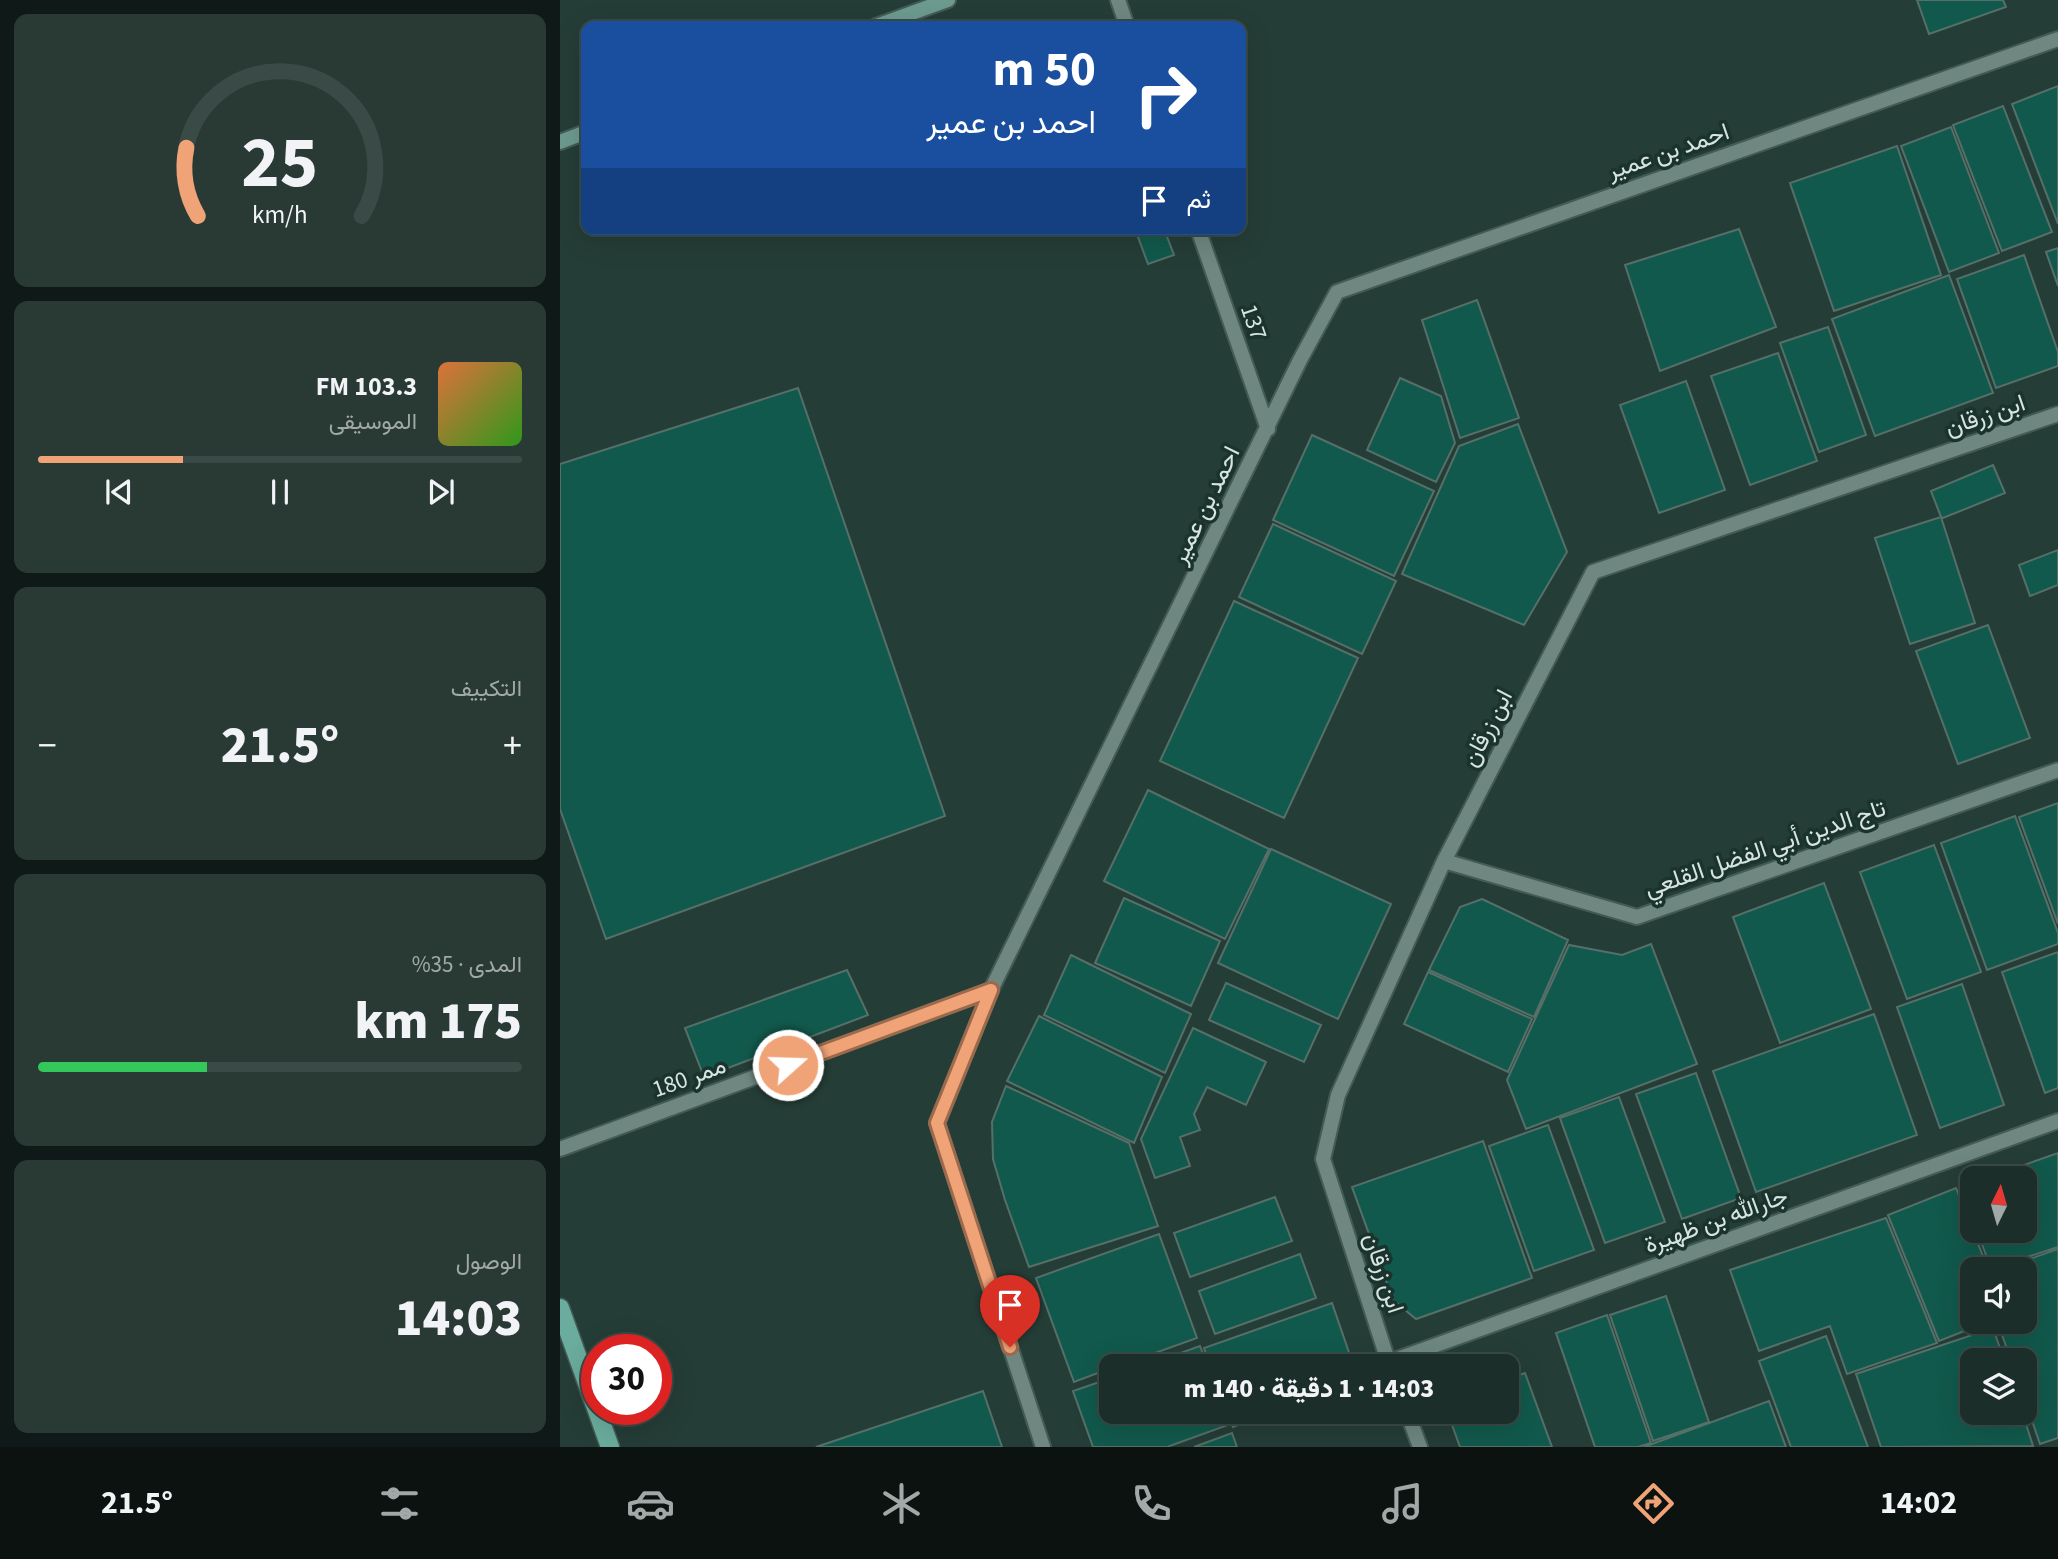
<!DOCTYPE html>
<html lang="ar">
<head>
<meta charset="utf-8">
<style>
  :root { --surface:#1c2e29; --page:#293a35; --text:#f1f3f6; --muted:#a0a8a8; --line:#3a4a46; --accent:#efa377 }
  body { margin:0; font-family:"Source Sans 3",Vazirmatn,sans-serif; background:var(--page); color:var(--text); direction:rtl; height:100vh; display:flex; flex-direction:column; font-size:26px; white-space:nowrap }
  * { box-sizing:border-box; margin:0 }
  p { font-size:23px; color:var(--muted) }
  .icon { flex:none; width:38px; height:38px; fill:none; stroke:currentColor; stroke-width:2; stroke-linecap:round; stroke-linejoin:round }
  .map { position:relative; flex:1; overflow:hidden; direction:ltr }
  .drawer { display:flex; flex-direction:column; gap:14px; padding:14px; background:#0f1917; width:560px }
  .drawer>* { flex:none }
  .guide { position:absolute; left:21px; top:21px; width:665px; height:214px; border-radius:14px; box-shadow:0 7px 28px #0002,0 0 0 2px var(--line); direction:rtl; background:#1a4fa0; color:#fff; overflow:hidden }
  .needle { width:46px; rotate:5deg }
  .buttons { position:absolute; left:1400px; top:1166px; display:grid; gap:14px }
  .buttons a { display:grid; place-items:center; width:77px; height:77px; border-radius:14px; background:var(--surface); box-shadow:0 7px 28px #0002,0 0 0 2px var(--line); font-size:35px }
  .speed { position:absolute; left:21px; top:1334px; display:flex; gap:14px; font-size:35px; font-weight:700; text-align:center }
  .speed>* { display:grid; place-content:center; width:91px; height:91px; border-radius:50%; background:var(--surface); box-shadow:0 7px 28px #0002,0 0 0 2px var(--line); line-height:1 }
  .speed .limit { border:10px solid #d22; background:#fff; color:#111 }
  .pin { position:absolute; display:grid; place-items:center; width:60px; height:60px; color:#fff; margin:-72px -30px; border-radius:50% 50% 50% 0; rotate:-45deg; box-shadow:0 0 7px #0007 }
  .pin .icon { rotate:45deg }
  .me { position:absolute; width:77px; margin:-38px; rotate:70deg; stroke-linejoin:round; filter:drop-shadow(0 0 5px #0008) }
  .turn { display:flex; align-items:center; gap:24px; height:147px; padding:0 35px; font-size:32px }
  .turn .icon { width:91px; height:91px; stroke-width:2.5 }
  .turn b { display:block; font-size:49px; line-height:60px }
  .then { display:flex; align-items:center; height:66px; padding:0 35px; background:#0003; gap:14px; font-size:26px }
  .big { font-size:52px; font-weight:800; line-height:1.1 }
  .drawer .card { flex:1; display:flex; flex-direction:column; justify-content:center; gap:10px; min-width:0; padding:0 24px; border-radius:14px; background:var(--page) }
  .drawer .dial { align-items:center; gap:0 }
  .dial svg { height:182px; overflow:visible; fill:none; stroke:var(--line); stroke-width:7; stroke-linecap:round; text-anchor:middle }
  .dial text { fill:var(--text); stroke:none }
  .song { display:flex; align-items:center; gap:21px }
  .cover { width:84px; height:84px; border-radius:10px; background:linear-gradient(135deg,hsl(20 70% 55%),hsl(110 70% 35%)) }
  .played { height:7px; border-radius:4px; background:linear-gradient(90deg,var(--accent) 30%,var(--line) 30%) }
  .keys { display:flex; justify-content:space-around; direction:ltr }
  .heat { display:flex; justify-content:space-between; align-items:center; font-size:38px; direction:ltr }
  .charge { height:10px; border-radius:5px; background:linear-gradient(90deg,#34c759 35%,var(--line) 0) }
  .trip { position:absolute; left:539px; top:1354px; width:420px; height:70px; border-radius:14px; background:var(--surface); box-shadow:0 7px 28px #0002,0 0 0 2px var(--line); font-weight:800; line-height:70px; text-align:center; direction:rtl }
  .dock { display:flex; height:112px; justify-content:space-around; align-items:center; background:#0b1210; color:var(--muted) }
  .dock .icon { width:49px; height:49px }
  .dock .active { color:var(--accent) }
  .dock b { font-size:32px; color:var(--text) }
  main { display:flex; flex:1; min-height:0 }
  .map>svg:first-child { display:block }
  .building { fill:#11594c; stroke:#566f69; stroke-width:2 }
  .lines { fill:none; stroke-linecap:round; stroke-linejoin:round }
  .street-casing { stroke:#455a55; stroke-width:18 }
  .secondary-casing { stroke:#455a55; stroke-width:18 }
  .primary-casing { stroke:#455a55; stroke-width:21 }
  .street { stroke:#6e8780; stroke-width:14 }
  .secondary { stroke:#6c9a8e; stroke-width:14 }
  .primary { stroke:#6aac9d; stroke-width:18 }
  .route-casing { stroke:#9b6a4d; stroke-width:18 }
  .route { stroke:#efa377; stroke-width:12 }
  .labels { text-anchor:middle; stroke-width:7; stroke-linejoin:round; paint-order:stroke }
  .street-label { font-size:24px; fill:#d7e4e1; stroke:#1b332d }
</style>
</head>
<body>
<main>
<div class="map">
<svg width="1498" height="1447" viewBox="0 0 1498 1447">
  <rect width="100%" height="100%" fill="#253d37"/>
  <path class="building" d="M1357,0h86l3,7 -77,27z
    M1498,86v138l-46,-120z
    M1443,106l49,126 -50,19 -49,-126z
    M1391,127l48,126 -50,19 -48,-126z
    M1337,146l44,129 -107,36 -44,-128z
    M575,229h29l10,26 -26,9z
    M1179,229l37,98 -116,44 -35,-106z
    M1498,248v38l-12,-34z
    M1464,255l34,97v14l-62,22 -39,-109z
    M1389,275l44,118 -118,43 -43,-117z
    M917,300l42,118 -59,20 -38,-118z
    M1268,327l38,108 -47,17 -39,-109z
    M1218,353l39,108 -67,24 -39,-109z
    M840,378l41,18 14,47 -19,39 -69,-32z
    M1126,381l39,109 -66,23 -39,-108z
    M238,388l147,428 -339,123 -46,-130v-345z
    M958,424l49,128 -43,73 -122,-51 57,-128z
    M752,435l122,56 -40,85 -121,-56z
    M1433,465l12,28 -62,25 -2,-1 -10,-26z
    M1381,517l34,106 -65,21 -35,-106z
    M713,524l123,57 -34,73 -123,-57z
    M1498,550v35l-28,11 -11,-31z
    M674,601l124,57 -74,160 -124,-57z
    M1428,625l42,113 -72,26 -42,-113z
    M588,790l121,59 -44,90 -121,-58z
    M1498,803v121l-39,-107z
    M1455,816l43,117v11l-71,26 -46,-127z
    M1374,845l47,127 -74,27 -47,-127z
    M711,849l120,55 -53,115 -120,-56z
    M1264,883l47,126 -91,34 -47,-126z
    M564,898l96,43 -29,65 -96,-43z
    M922,899l86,41 -34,77 -105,-47 31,-63z
    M1091,944l46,120 -171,65 -19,-49 62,-135 53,10z
    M1498,952v136l-13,5 -43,-121z
    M511,955l120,59 -26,59 -121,-58z
    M287,970l21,45 -164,62 -19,-49z
    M868,972l104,47 -24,53 -104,-48z
    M666,983l95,42 -17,37 -95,-42z
    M1402,984l42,121 -64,23 -43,-121z
    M1314,1014l43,121 -161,57 -43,-121z
    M479,1016l123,61 -28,66 -127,-62z
    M633,1028l73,34 -20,43 -39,-18 -13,27 6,16 -20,7 10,29 -35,12 -14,-39z
    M1136,1073l45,125 -59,21 -46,-125z
    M446,1086l123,57 29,83 -129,41 -24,-67 -12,-41 -1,-37z
    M1059,1097l46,125 -60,21 -45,-125z
    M988,1125l46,125 -60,21 -45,-125z
    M923,1141l49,137 -116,41 -23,-19 -41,-113z
    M1498,1153v94l-67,22 -14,-39h48v-52h-38z
    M1412,1183v33l-10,-29z
    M1396,1188l32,81h-16v52h18l-51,20 -51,-126z
    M715,1197l17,44 -102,36 -16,-44z
    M1326,1218l51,125 -90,31 -17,-48 -71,25 -29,-81z
    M599,1234l38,104 -81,29h-5v1l-37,14 -38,-104z
    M1498,1249v189l-18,6 -15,-44v-40h-14l-14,-39h28v-52h-23z
    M740,1254l16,44 -101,36 -16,-43z
    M1106,1296l43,126 -56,19 -43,-126z
    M772,1303l22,64h-143l-7,-19z
    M1047,1315l44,128 -13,4h-43l-39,-114z
    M1433,1328l11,32h-32v52h50l11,34 -152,1 -25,-73z
    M1266,1336l42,111h-77l-32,-86z
    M640,1346l8,21h-66z
    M965,1373l27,74h-92l-9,-25 25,-10h31v-33z
    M551,1378v34h113l4,13 -61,22h-74l-20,-56z
    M423,1391l19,56h-186z
    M1209,1401l17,46h-142z
    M667,1412h46l-40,15z
    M672,1433l5,14h-43z"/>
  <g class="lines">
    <defs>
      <path id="street" d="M558,0l9,26
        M638,229l70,200
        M884,861l193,56 421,-147
        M0,1149l431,-159
        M829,1362l669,-241
        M830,1367l-67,-208 15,-64 106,-234 149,-289 465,-158
        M847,1412l13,35
        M483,1447l-106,-324 54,-133 309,-630 37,-68 721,-253"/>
      <path id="secondary" d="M316,26l72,-26
        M0,142l26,-10"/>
      <path id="primary" d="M0,1308l50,139"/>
    </defs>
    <use href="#street" class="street-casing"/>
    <use href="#secondary" class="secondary-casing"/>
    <use href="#primary" class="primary-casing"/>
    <use href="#street" class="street"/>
    <use href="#secondary" class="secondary"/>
    <use href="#primary" class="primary"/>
  </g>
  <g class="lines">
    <defs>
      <path id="route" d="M228,1065l203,-75 -54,133 73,224"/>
    </defs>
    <use href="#route" class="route-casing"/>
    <use href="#route" class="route"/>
  </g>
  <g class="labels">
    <g class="street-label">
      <text transform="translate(1108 151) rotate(-19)" y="8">احمد بن عمير</text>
      <text transform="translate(694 322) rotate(71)" y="8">137</text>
      <text transform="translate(1425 415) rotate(-19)" y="8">ابن زرقان</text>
      <text transform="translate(645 505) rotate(-64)" y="8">احمد بن عمير</text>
      <text transform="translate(927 728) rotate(-63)" y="8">ابن زرقان</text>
      <text transform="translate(1205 848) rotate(-19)" y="8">تاج الدين أبي الفضل القلعي</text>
      <text transform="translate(129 1077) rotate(-20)" y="8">ممر 180</text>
      <text transform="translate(1156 1220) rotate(-20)" y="8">جارالله بن ظهيرة</text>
      <text transform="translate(824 1273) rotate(72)" y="8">ابن زرقان</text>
    </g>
  </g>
</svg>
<div class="buttons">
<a><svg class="needle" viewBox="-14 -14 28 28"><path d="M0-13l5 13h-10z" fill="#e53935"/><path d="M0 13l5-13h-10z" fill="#a0a8a8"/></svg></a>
<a><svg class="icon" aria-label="sound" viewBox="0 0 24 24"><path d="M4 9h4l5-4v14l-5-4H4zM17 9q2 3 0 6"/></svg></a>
<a><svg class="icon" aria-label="layers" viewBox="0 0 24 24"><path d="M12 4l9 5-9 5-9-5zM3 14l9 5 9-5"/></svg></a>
</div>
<div class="speed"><div class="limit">30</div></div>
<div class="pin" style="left:450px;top:1347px;background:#d93025"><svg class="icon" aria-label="arrive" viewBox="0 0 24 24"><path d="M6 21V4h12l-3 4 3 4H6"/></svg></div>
<svg class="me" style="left:228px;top:1065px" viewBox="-20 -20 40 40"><circle r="17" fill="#efa377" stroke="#fff" stroke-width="3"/><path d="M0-11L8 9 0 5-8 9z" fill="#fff"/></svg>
<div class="trip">14:03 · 1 دقيقة · 140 m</div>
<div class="guide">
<div class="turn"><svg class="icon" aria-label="right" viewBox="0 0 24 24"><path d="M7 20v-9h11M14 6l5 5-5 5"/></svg><div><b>50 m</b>احمد بن عمير</div></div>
<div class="then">ثم<svg class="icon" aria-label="arrive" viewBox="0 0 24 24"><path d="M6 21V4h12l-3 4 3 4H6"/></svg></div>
</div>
</div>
<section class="drawer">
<div class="card dial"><svg viewBox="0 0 100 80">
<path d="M14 69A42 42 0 1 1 86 69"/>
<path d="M14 69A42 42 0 0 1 9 39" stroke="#efa377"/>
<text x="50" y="56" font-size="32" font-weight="700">25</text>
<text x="50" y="72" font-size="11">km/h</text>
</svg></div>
<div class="card">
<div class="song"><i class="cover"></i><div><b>103.3 FM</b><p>الموسيقى</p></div></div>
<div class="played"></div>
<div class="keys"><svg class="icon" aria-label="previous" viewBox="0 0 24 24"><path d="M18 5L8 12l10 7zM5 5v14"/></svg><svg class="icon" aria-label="pause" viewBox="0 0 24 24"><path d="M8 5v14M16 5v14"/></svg><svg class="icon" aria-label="next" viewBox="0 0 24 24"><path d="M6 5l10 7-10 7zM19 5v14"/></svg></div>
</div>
<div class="card"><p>التكييف</p>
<div class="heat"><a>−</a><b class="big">21.5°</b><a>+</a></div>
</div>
<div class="card"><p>المدى · 35%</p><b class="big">175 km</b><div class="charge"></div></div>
<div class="card"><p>الوصول</p><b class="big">14:03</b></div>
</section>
</main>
<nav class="dock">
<b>14:02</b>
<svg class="icon active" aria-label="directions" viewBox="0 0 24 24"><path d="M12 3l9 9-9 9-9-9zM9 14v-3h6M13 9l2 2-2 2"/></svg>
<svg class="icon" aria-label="music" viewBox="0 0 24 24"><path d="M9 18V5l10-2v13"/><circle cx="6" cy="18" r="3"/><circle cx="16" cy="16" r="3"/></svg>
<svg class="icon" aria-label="phone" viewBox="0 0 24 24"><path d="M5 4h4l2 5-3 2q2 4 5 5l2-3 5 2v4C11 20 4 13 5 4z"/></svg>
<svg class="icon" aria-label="climate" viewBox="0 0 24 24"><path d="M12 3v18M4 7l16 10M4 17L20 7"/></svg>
<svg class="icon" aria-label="car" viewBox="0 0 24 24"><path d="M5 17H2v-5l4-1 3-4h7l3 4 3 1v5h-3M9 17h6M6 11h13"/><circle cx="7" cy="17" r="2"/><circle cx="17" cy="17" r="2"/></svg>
<svg class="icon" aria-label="filters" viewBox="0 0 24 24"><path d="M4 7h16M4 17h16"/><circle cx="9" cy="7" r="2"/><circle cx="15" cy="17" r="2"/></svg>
<b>21.5°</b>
</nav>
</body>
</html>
